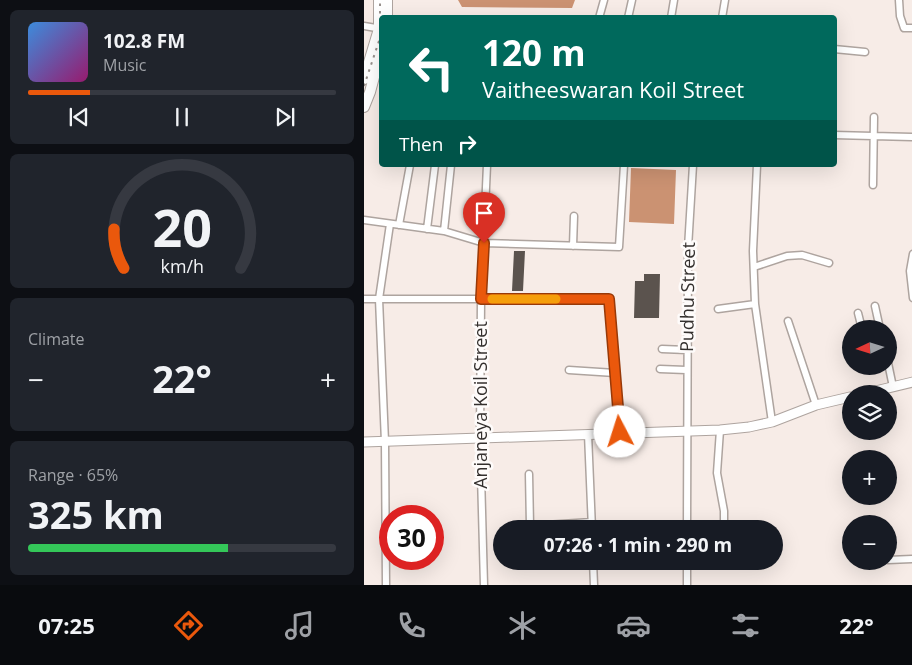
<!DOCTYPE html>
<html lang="en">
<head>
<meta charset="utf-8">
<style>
  :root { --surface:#171b24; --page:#20242c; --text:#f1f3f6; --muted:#9ea1a6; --line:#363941; --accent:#ea580c }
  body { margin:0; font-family:"Open Sans",sans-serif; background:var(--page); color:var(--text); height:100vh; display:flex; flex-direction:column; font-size:19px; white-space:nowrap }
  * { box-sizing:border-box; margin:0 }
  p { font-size:16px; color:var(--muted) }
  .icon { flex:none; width:28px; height:28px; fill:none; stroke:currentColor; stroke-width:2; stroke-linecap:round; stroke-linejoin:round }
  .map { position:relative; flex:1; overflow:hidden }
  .drawer { display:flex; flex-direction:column; gap:10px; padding:10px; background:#0d0f14; width:364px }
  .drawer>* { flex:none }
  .hud { position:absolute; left:15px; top:15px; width:458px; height:152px; border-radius:5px; box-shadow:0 5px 20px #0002; background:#00695c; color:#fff; overflow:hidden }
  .needle { width:32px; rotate:266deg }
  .tools { position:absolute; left:478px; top:320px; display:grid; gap:10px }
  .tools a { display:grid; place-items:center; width:55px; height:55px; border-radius:50%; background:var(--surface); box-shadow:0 5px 20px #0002; font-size:25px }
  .speed { position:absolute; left:15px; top:505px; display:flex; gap:10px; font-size:25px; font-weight:700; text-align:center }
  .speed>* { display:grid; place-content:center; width:65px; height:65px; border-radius:50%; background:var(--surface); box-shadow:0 5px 20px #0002; line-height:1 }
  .speed .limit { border:8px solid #d22; background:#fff; color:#111 }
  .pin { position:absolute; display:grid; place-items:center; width:42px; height:42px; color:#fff; margin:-51px -21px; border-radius:50% 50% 50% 0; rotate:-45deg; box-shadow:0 0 5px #0007 }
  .pin .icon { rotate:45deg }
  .me { position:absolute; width:55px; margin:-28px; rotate:355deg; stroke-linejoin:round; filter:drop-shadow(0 0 4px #0008) }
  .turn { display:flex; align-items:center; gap:18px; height:105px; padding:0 20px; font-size:22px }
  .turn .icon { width:65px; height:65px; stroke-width:2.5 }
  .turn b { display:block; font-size:35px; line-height:42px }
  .then { display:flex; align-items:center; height:48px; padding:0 20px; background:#0003; gap:10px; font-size:19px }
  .big { font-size:38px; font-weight:700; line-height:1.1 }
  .drawer .widget { flex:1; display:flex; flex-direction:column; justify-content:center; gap:8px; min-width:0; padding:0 18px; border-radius:8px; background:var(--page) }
  .drawer .dial { align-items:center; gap:0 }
  .dial svg { height:130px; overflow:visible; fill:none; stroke:var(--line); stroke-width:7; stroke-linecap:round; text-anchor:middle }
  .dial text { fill:var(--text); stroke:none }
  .song { display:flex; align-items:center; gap:15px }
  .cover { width:60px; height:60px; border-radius:8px; background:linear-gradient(135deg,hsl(210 70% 55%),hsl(320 70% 35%)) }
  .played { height:5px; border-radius:2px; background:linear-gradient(90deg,var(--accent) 20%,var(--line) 20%) }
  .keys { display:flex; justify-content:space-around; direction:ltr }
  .heat { display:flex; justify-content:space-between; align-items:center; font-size:28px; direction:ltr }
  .charge { height:8px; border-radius:4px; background:linear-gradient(90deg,#34c759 65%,var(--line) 0) }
  .trip { position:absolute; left:129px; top:520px; width:290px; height:50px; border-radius:25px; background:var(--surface); box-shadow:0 5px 20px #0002; font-weight:700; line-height:50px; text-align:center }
  .tab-bar { display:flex; height:80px; justify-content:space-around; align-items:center; background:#090b0e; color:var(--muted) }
  .tab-bar .icon { width:35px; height:35px }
  .tab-bar .selected { color:var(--accent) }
  .tab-bar b { font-size:22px; color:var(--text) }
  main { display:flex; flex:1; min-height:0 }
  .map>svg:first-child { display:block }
  .water { fill:#cb9272 }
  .building { fill:#5b534e }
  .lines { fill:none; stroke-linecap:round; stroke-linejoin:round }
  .street-casing { stroke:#aea49f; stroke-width:9 }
  .secondary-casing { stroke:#aea49f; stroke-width:11 }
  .primary-casing { stroke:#aea49f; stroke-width:12 }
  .street { stroke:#fff; stroke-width:6 }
  .secondary { stroke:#fff; stroke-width:9 }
  .primary { stroke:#fff; stroke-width:10 }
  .rail { stroke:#97908c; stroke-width:2; stroke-dasharray:2.5 5; stroke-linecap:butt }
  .route-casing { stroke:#983908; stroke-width:12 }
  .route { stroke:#ea580c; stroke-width:9 }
  .slow { stroke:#f59e0b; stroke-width:9 }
  .labels { text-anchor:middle; stroke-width:5; stroke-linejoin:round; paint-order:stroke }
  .street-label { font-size:18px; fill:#34302e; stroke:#fefbfa }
</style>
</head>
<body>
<main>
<section class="drawer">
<div class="widget">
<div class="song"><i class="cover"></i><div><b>102.8 FM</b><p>Music</p></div></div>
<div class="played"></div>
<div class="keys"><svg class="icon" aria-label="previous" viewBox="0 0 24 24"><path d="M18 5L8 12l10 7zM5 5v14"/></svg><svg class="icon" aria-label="pause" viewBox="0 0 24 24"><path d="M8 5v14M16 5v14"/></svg><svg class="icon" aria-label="next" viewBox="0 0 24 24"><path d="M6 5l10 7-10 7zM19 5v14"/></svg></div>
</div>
<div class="widget dial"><svg viewBox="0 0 100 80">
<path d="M14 69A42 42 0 1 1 86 69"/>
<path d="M14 69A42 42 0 0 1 8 45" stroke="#ea580c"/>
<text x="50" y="56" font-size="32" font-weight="700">20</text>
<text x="50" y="72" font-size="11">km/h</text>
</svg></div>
<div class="widget"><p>Climate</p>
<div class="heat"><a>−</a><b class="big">22°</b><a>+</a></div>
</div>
<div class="widget"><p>Range · 65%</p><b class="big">325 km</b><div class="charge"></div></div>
</section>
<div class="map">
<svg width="549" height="585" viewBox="0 0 549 585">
  <rect width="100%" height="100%" fill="#f7ece7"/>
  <path class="water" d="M94,0h117l-3,8 -110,-1z
    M267,168l45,2 -2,54 -45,-2z"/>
  <path class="building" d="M150,251h11l-2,40h-11z
    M280,274h16l-1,44h-25l1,-37h9z"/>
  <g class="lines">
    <defs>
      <path id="street" d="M535,0l1,16 4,12h9
        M235,18l5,-18
        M264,18l4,-18
        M307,18l3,-18
        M358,18l3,-18
        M0,26l18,3
        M470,49l31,3
        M470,135l79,2
        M393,165l-4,86 2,53 17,118
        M509,185l1,-68
        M0,220l80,11 40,12 135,4 5,-82
        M35,225l11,-60
        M63,229l8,-64
        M80,231l7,-66
        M209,246l1,-30
        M549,254l-3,17 3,27
        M390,267l33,-11 15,-1 27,8
        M0,299h245l11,133
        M511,306l5,23
        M354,309l37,-5
        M494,313l4,16
        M424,321l28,84
        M298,349l25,1
        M524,363l5,24
        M296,369l26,1
        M205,370l46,3
        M356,430l-3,43 7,38v18
        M224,434l4,95
        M165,474l1,52 62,-4
        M323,529l1,-281 5,-83
        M524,560l25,-1
        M229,561l1,24
        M323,561v24
        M22,585l-1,-143 -6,-143 11,-75
        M120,585l-4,-147 1,-139 6,-134"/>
      <path id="secondary" d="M499,394l50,-12
        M0,442l356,-12 29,-3 23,-5 44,-17 34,-8"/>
      <path id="primary" d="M23,18v-18
        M0,79l15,-50v-29
        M0,107l6,-15 12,-45"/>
    </defs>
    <use href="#street" class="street-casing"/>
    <use href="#secondary" class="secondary-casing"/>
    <use href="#primary" class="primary-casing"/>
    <use href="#street" class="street"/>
    <use href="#secondary" class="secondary"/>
    <use href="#primary" class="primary"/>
    <path class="rail" d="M0,86l16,-48v-38"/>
  </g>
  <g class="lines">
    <defs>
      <path id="route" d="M120,243l-3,56h128l11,133"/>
    </defs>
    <use href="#route" class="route-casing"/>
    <use href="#route" class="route"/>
    <path class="slow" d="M128,299h64"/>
  </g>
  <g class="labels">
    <g class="street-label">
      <text transform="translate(324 297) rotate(-89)" y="6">Pudhu Street</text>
      <text transform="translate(117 405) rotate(-90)" y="6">Anjaneya Koil Street</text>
    </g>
  </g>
</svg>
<div class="tools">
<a><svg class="needle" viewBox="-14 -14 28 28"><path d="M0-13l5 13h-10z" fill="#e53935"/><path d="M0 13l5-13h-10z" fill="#9ea1a6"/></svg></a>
<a><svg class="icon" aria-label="layers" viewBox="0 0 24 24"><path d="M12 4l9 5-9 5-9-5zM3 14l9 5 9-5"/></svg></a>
<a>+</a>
<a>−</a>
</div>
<div class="speed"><div class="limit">30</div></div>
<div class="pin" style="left:120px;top:243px;background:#d93025"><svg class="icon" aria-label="arrive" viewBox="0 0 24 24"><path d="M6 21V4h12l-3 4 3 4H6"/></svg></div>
<svg class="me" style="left:256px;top:432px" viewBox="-20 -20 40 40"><circle r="19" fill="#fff"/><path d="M0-13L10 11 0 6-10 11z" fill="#ea580c"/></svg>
<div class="trip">07:26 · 1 min · 290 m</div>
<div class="hud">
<div class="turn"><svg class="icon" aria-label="left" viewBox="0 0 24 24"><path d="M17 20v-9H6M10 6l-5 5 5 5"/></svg><div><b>120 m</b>Vaitheeswaran Koil Street</div></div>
<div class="then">Then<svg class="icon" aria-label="right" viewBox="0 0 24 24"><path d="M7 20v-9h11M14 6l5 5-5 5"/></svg></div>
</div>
</div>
</main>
<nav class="tab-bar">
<b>07:25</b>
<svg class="icon selected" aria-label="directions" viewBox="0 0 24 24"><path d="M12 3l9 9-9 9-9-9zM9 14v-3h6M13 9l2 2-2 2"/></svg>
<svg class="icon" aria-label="music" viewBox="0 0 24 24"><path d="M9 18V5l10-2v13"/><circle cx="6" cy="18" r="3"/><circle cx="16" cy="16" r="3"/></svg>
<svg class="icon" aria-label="phone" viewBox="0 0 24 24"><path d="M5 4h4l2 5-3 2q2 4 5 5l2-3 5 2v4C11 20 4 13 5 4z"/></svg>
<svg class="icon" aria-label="climate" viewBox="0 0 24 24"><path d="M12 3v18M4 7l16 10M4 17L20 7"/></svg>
<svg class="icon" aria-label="car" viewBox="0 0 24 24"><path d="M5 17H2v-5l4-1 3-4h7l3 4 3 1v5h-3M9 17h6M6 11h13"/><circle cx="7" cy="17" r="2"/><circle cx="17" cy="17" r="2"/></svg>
<svg class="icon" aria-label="filters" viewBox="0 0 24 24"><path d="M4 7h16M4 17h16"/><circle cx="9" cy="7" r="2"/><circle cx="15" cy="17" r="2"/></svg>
<b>22°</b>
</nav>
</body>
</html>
